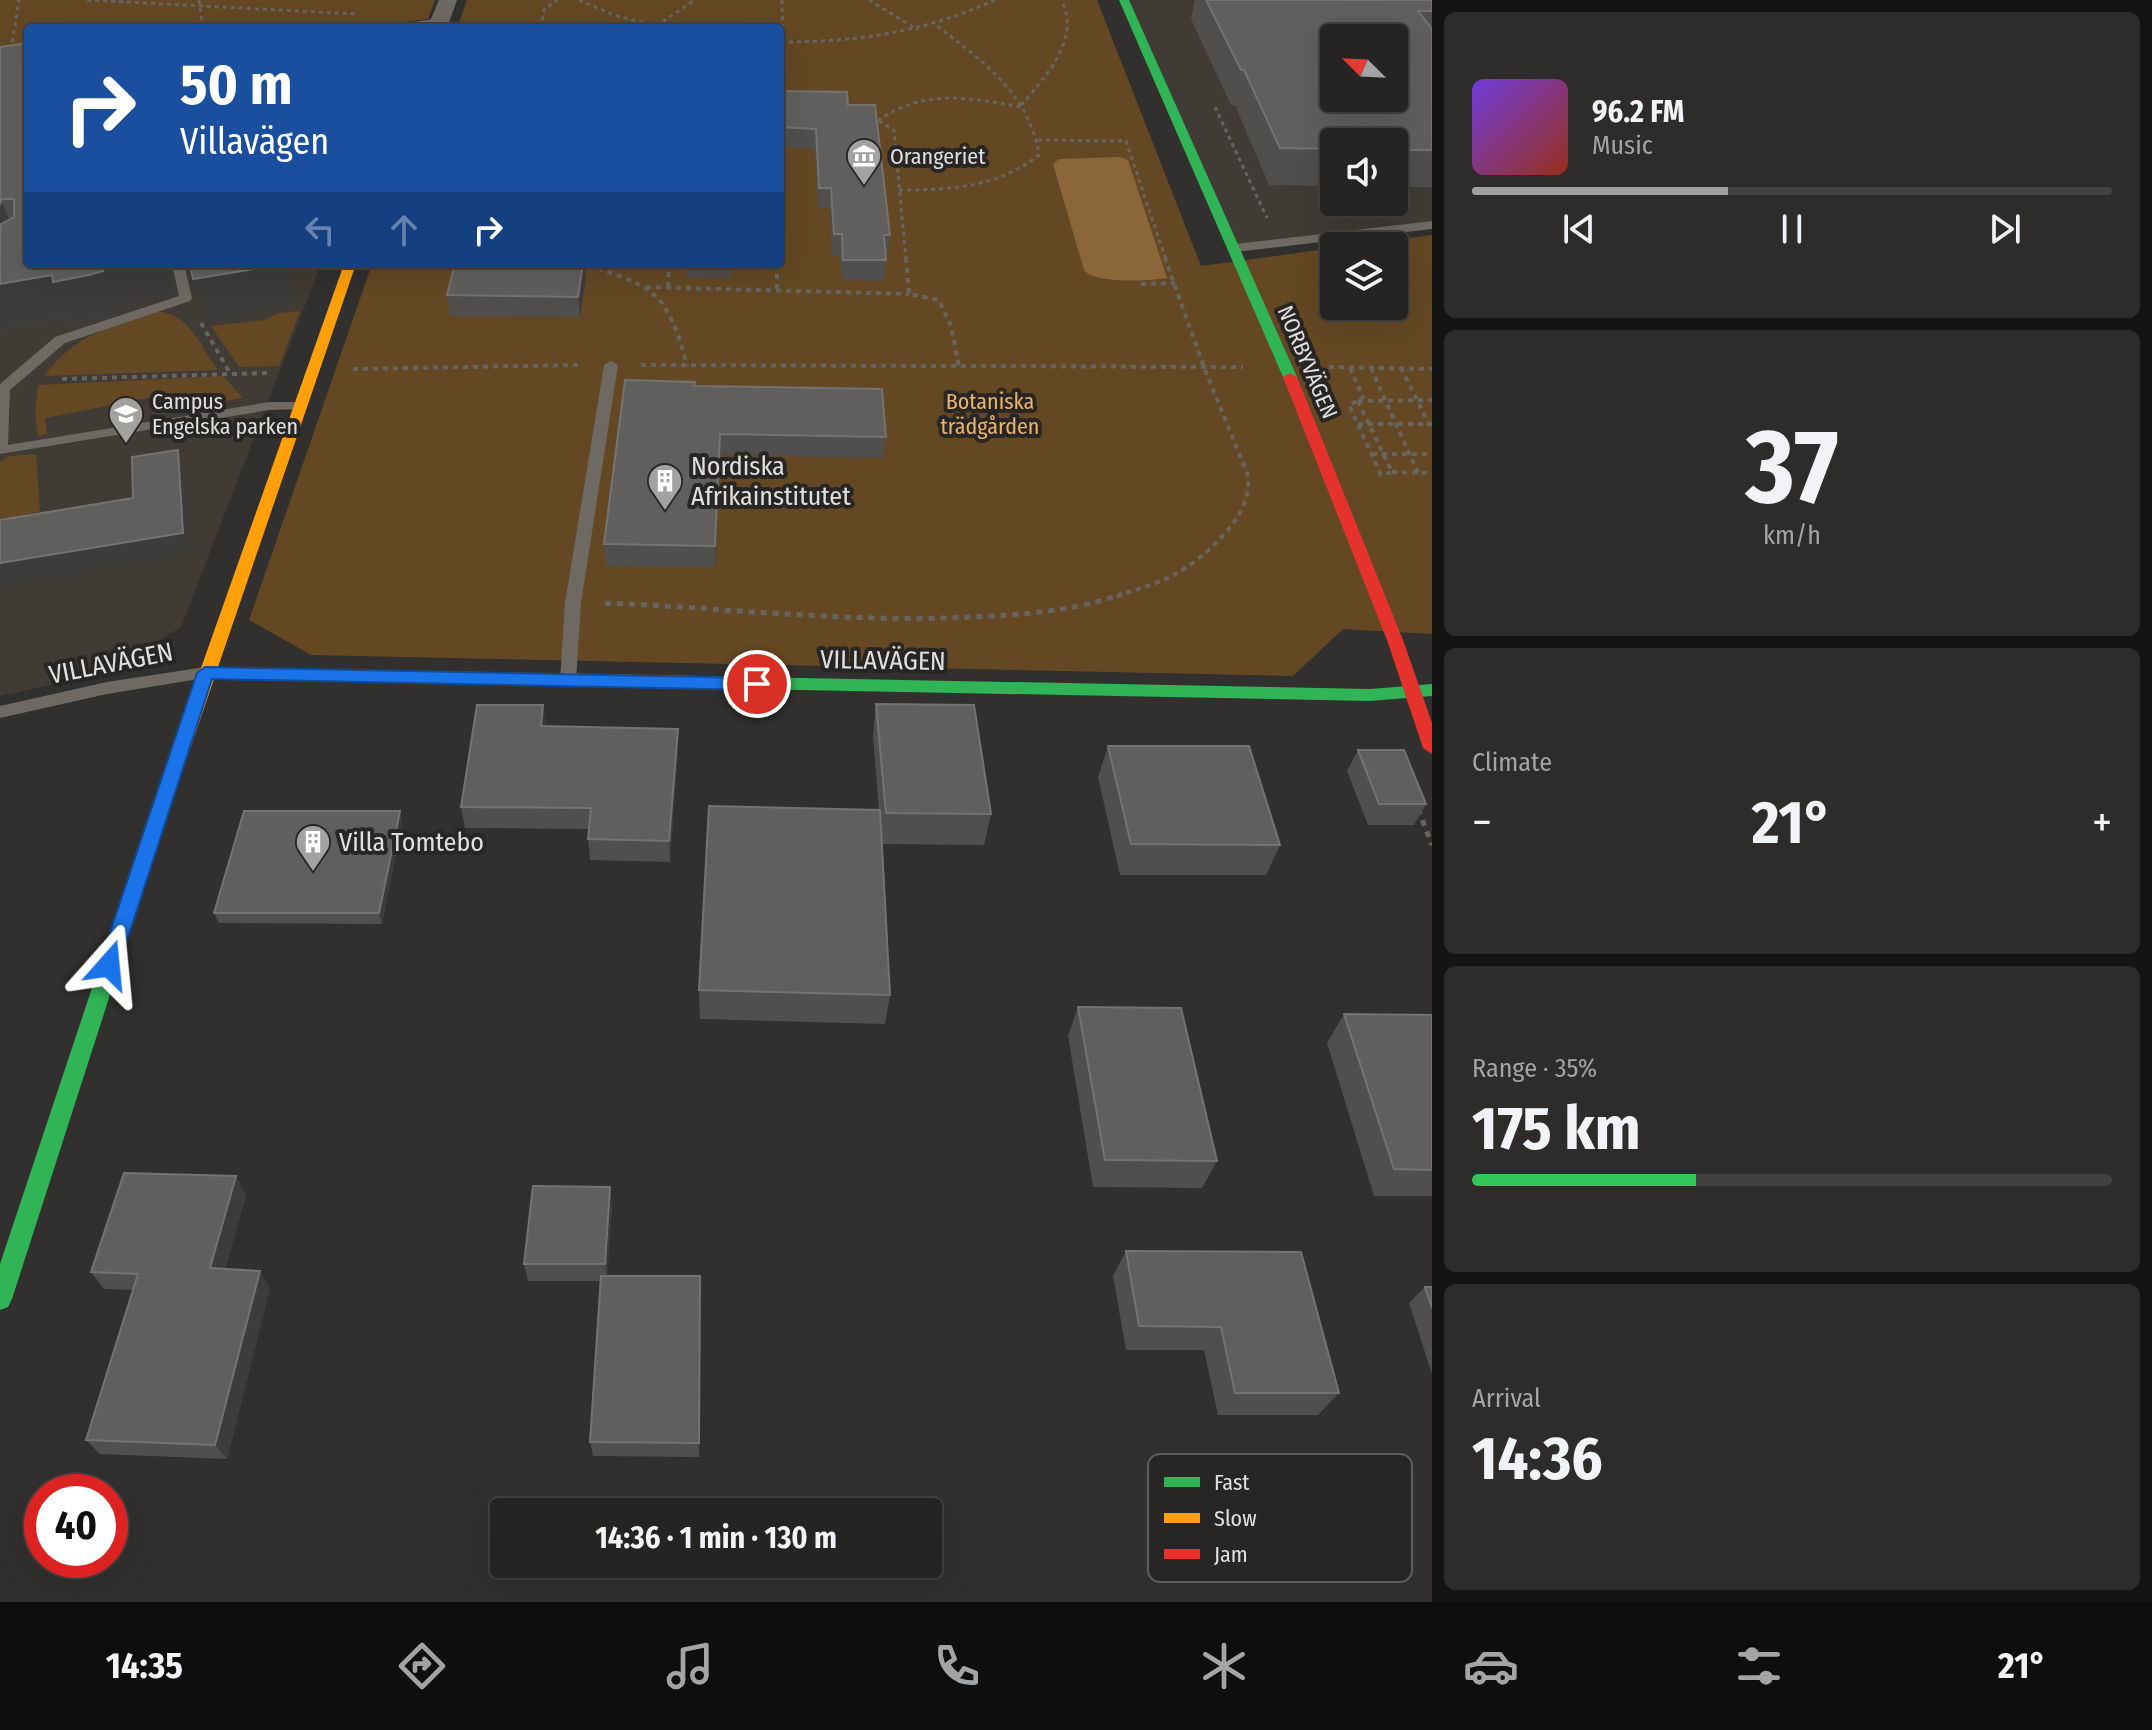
<!DOCTYPE html>
<html lang="en">
<head>
<meta charset="utf-8">
<style>
  :root { --surface:#252422; --page:#2d2c2a; --text:#f1f3f6; --muted:#a3a4a5; --line:#424140; --accent:#a4a2a1 }
  body { margin:0; font-family:"Fira Sans Condensed",sans-serif; background:var(--page); color:var(--text); height:100vh; display:flex; flex-direction:column; font-size:30px; white-space:nowrap }
  * { box-sizing:border-box; margin:0 }
  p { font-size:26px; color:var(--muted) }
  .icon { flex:none; width:44px; height:44px; fill:none; stroke:currentColor; stroke-width:2; stroke-linecap:round; stroke-linejoin:round }
  .map { position:relative; flex:1; overflow:hidden }
  .side { display:flex; flex-direction:column; gap:12px; padding:12px; background:#141413; width:720px }
  .side>* { flex:none }
  .banner { position:absolute; left:24px; top:24px; width:760px; height:244px; border-radius:8px; box-shadow:0 8px 32px #0002,0 0 0 2px var(--line); background:#1a4fa0; color:#fff; overflow:hidden }
  .needle { width:52px; rotate:294deg }
  .fabs { position:absolute; left:1320px; top:24px; display:grid; gap:16px }
  .fabs a { display:grid; place-items:center; width:88px; height:88px; border-radius:8px; background:var(--surface); box-shadow:0 8px 32px #0002,0 0 0 2px var(--line); font-size:40px }
  .speed { position:absolute; left:24px; top:1474px; display:flex; gap:16px; font-size:40px; font-weight:700; text-align:center }
  .speed>* { display:grid; place-content:center; width:104px; height:104px; border-radius:50%; background:var(--surface); box-shadow:0 8px 32px #0002,0 0 0 2px var(--line); line-height:1 }
  .speed .limit { border:12px solid #d22; background:#fff; color:#111 }
  .pin { position:absolute; display:grid; place-items:center; width:68px; height:68px; color:#fff; margin:-34px; border:4px solid #fff; border-radius:50%; box-shadow:0 2px 8px #0007 }
  .me { position:absolute; width:88px; margin:-44px; rotate:18deg; stroke-linejoin:round; filter:drop-shadow(0 0 6px #0008) }
  .turn { display:flex; align-items:center; gap:28px; height:168px; padding:0 24px; font-size:36px }
  .turn .icon { width:104px; height:104px; stroke-width:2.5 }
  .turn b { display:block; font-size:56px; line-height:68px }
  .lanes { display:flex; align-items:center; height:76px; padding:0 24px; background:#0003; justify-content:center; gap:40px; direction:ltr }
  .lanes .off { opacity:.35 }
  .big { font-size:60px; font-weight:700; line-height:1.1 }
  .side .widget { flex:1; display:flex; flex-direction:column; justify-content:center; gap:12px; min-width:0; padding:0 28px; border-radius:12px; background:var(--page) }
  .side .dial { align-items:center; gap:0 }
  .dial b { font-size:104px; line-height:1 }
  .song { display:flex; align-items:center; gap:24px }
  .cover { width:96px; height:96px; border-radius:12px; background:linear-gradient(135deg,hsl(260 70% 55%),hsl(10 70% 35%)) }
  .played { height:8px; border-radius:4px; background:linear-gradient(90deg,var(--accent) 40%,var(--line) 40%) }
  .keys { display:flex; justify-content:space-around; direction:ltr }
  .heat { display:flex; justify-content:space-between; align-items:center; font-size:44px; direction:ltr }
  .charge { height:12px; border-radius:6px; background:linear-gradient(90deg,#34c759 35%,var(--line) 0) }
  .trip { position:absolute; left:490px; top:1498px; width:452px; height:80px; border-radius:8px; background:var(--surface); box-shadow:0 8px 32px #0002,0 0 0 2px var(--line); font-weight:700; line-height:80px; text-align:center }
  .dock { display:flex; height:128px; justify-content:space-around; align-items:center; background:#0f0e0e; color:var(--muted) }
  .dock .icon { width:56px; height:56px }
  .dock .active { color:var(--accent) }
  .dock b { font-size:36px; color:var(--text) }
  main { display:flex; flex:1; min-height:0 }
  .map>svg:first-child { display:block }
  .built { fill:#413b35; fill-rule:evenodd }
  .green { fill:#644824 }
  .water { fill:#8a6638 }
  .lines { fill:none; stroke-linecap:round; stroke-linejoin:round }
  .path-far2 { stroke:#686561; stroke-width:3; stroke-dasharray:4 4; stroke-linecap:butt }
  .path-far1 { stroke:#686561; stroke-width:4; stroke-dasharray:5 5; stroke-linecap:butt }
  .path { stroke:#686561; stroke-width:5; stroke-dasharray:6 6; stroke-linecap:butt }
  .lane { fill:#6e6963; fill-rule:evenodd }
  .street { fill:#6e6963; fill-rule:evenodd }
  .fast { fill:#30b455; fill-rule:evenodd }
  .slow { fill:#ff9f0a; fill-rule:evenodd }
  .jam { fill:#e5322d; fill-rule:evenodd }
  .wall { fill:#504f4e }
  .shaded-wall { fill:#3d3c3b }
  .building { fill:#605f5e; stroke:#747372; stroke-width:2; fill-rule:evenodd }
  .route { fill:#1a73e8; stroke:#114b97; stroke-width:2 }
  .labels { text-anchor:middle; stroke-width:8; stroke-linejoin:round; paint-order:stroke }
  .far-poi-label { font-size:22px; fill:#e2e0df; stroke:#282624; text-anchor:start }
  .far-street-label { font-size:22px; fill:#e2e0df; stroke:#282624 }
  .far-park-label { font-size:22px; fill:#eeb369; stroke:#282624 }
  .poi-label { font-size:26px; fill:#e2e0df; stroke:#282624; text-anchor:start }
  .street-label { font-size:26px; fill:#e2e0df; stroke:#282624 }
  .key { fill:#282624; stroke:#605e5c; stroke-width:2 }
  .key-label { font-size:22px; fill:#e2e0df }
</style>
</head>
<body>
<main>
<div class="map">
<svg width="1432" height="1602" viewBox="0 0 1432 1602">
  <rect width="100%" height="100%" fill="#31302e"/>
  <path class="built" d="M1128,0h304v221l-195,24zM1334,38h60v60h-60zM1334,142h60v60h-60z
    M0,81l28,183h293l-140,363 -72,45 -109,24z"/>
  <path class="green" d="M0,0h435l-7,19 -74,9h-326v40l-28,4z
    M467,0h630l104,266 133,-18v58h60v-60h-42l80,-11v399l-89,-5 -50,47 -982,-21 -62,-35 123,-356h408v-236h-323z
    M158,311c34,5 41,34 60,59l-174,6c31,-42 67,-49 114,-65z
    M300,311l-21,55 -40,1 -28,-41 53,-6 15,-7z
    M223,376l20,22 -76,14 1,-18 -123,24 2,16 -9,2 -3,-21 3,-30z
    M36,454l4,57 -40,10v-59l9,-6z"/>
  <path class="water" d="M1120,157l8,3 39,118c-17,3 -73,6 -83,-8l-31,-106 6,-5z"/>
  <g class="lines">
    <path class="path-far2" d="M87,0l271,14
      M199,0l4,28
      M579,0l35,15 48,13
      M782,0l2,95
      M869,0l49,30
      M656,26l39,-26
      M541,28l3,-18 13,-10
      M781,42c76,0 144,-10 214,-42
      M11,50l8,-50
      M1021,105c24,-27 61,-67 40,-105
      M1215,107l52,111
      M872,117l22,13 12,130
      M878,121c44,-33 93,-23 144,-14
      M1038,140l88,1 40,119
      M899,190c52,0 97,-2 140,-35 -9,-60 -56,-94 -102,-129"/>
    <path class="path-far1" d="M906,258l3,36 30,6 12,26 8,40
      M589,264c17,8 36,13 53,22 27,14 38,52 45,80
      M777,264v26
      M1141,284l34,-1
      M646,287l263,7
      M668,287l1,-23
      M201,323l29,50
      M641,365l602,2
      M1329,367l103,2
      M1350,368l13,29 -5,4
      M1371,368l47,105
      M1401,368l31,62
      M353,369l226,-4
      M62,379l206,-6
      M1358,401l34,71 -11,3 -32,-70z
      M1358,401l74,-1
      M1358,424h74
      M1372,454h60
      M1392,472l40,1
      M1117,596c17,-6 36,-11 53,-19 33,-17 87,-63 77,-104l-42,-103 -40,-112"/>
    <path class="path" d="M605,603c122,5 245,20 367,14 50,-2 103,-6 150,-23
      M1418,809l14,36"/>
    <path class="lane" d="M439,18l3,1v4l-65,5z
      M1432,221v8l-197,23 -6,-4 6,-4z
      M172,264h12l8,34 -2,3 -125,42 -55,47 -2,55 261,-43h30l5,1v6l-35,1 -269,44v-70l55,-47 124,-41z
      M611,361l7,4 -37,238 -5,78 -8,6 -8,-6 5,-78 39,-238z
      M205,667l6,2 2,4 -2,4 -104,17 -107,24v-12l107,-24z"/>
    <path class="street" d="M439,0h18l-10,28h-20z"/>
    <path class="fast" d="M1119,0h10l168,377 -2,3h-10l-2,-3z
      M754,677l616,12 62,-5v12l-62,5 -616,-12 -8,-6z
      M168,780l9,7 -165,512 -4,8 -8,3v-46l159,-477z"/>
    <path class="slow" d="M344,264h12l-138,403 536,10 6,2 2,4 -2,4 -546,-8 -37,108 -9,7 -6,-2 -3,-5 39,-111 -1,-3 4,-5z"/>
    <path class="jam" d="M1290,373l7,4 106,263 29,83v31l-9,-6 -36,-108 -104,-263z"/>
  </g>
  <path class="wall" d="M1195,0h237v187h-38v-45h-60v44l-65,-1 -34,-80h-4l-40,-86z
    M0,47l28,217h142l6,30 -60,13 1,6 -13,5 -36,6 -2,-7 -66,12z
    M780,91l68,14 42,130 -2,20h-2l-2,26 -42,-1 -2,-25h-8l-2,-47h-12l-3,-59 -35,-2z
    M687,264h45v14l-45,-1z
    M586,277l-6,40 -130,-1 -3,-21z
    M695,386l191,51 -3,21 -163,-3 -5,112 -109,-1 -2,-22z
    M876,704l115,110 -7,31 -102,-1 8,151 -5,29 -185,-5 -1,-29 180,-180 -6,-74z
    M546,726l132,3v22l-8,111 -80,-2 -2,-21 1,-10 -124,-1 -4,-21z
    M1108,746l172,99 -14,30h-146l-22,-98z
    M1358,750l68,54 -12,21h-46l-21,-54z
    M400,811l2,11 -20,102 -163,-1 -5,-10z
    M1078,1007l139,154 -15,27 -109,-1 -25,-151z
    M1344,1014l88,1v181h-58l-47,-153z
    M246,1195l-21,74 45,19 -43,171 -127,-5 -14,-14 47,-150 -29,-1 -13,-17z
    M612,1205l-5,71h93l-1,181 -106,-1 -3,-14 10,-161h-72l-4,-17z
    M1126,1251l213,142 -21,22h-100l-14,-65h-78l-13,-74z
    M1425,1287h7v87l-23,-71z"/>
  <path class="shaded-wall" d="M1,199l16,41 -17,20v-55z
    M107,264h63l6,30 -60,13 1,6 -13,5 -36,6 -2,-7 -66,12v-45z
    M185,264h103l10,41 -92,16 -9,-29 -3,1z
    M583,264h2l1,13 -6,40 -2,-20z
    M720,434v21l-5,112v-21z
    M178,450l7,19 5,84 -190,32v-22l183,-30z
    M543,705l3,22 -5,-1z
    M678,729v22l-8,111 -1,-21z
    M400,811l2,11 -20,102 -3,-11z
    M236,1176l10,19 -25,90 -11,-17z
    M610,1187l2,18 -5,76 -2,-17z
    M260,1271l10,17 -43,171 -12,-14z"/>
  <path class="building" d="M1206,0h226v11h-14l14,18v121h-38v-8h-60v7l-54,-1 -36,-78h-3zM1334,38h60v60h-60z
    M28,43v221h79l-5,1 1,6 -14,4 -36,7 -1,-7 -52,9v-59l14,-8v-18h-13l-1,6v-158z
    M780,91l67,1 1,13h27l15,130h-6l2,25h-43l-1,-26h-8l-3,-46h-12l-3,-59 -36,-2z
    M190,264h94l-91,15z
    M455,264h128l-5,33 -131,-2z
    M625,380l70,2 -1,4 188,3 4,48 -166,-3 -5,112 -111,-2z
    M178,450l5,83 -183,30v-43l133,-22 -1,-41z
    M876,704l98,1 17,109 -105,-1z
    M477,705h66l-2,21 137,3 -9,112 -81,-2 3,-31 -130,-1z
    M1108,746h141l31,99 -149,-1z
    M1358,750h46l22,54h-47z
    M709,806l171,4 10,185 -191,-5z
    M244,811h156l-21,102h-165z
    M1078,1007l103,1 36,153 -112,-1z
    M1344,1014l88,1v155l-38,-1z
    M124,1173l112,3 -26,92 50,3 -45,174 -129,-5 52,-166 -47,-2z
    M533,1186l77,1 -5,77h-81z
    M1126,1251l175,1 38,141h-104l-14,-66 -82,-1z
    M601,1276h99l-1,167 -109,-1z
    M1425,1287h7v21z"/>
  <path class="route" d="M205,667l552,11 8,6 -8,6 -545,-11 -93,286 -3,6 -7,2 -7,-2 -3,-6 98,-292z"/>
  <defs>
    <symbol id="museum-pin" viewBox="-11 -11 22 30"><path d="M0 17L-7.5 6A9.5 9.5 0 1 1 7.5 6Z" fill="#a4a2a1" stroke="#282624"/><path d="M0-6L6-3V-2H-6V-3ZM-5-1h2V3h-2ZM-1-1h2V3h-2ZM3-1h2V3H3ZM-6 4H6V6H-6Z" fill="#fff"/></symbol>
    <symbol id="university-pin" viewBox="-11 -11 22 30"><path d="M0 17L-7.5 6A9.5 9.5 0 1 1 7.5 6Z" fill="#a4a2a1" stroke="#282624"/><path d="M0-5L7-2L0 1L-7-2ZM-4 1L0 2.5L4 1V4Q0 6-4 4Z" fill="#fff"/></symbol>
    <symbol id="building-pin" viewBox="-11 -11 22 30"><path d="M0 17L-7.5 6A9.5 9.5 0 1 1 7.5 6Z" fill="#a4a2a1" stroke="#282624"/><path d="M-4-6H4V6H1V3H-1V6H-4ZM-2.5-4.3h1.7v1.8h-1.7ZM.8-4.3h1.7v1.8H.8ZM-2.5-1h1.7V.8h-1.7ZM.8-1h1.7V.8H.8Z" fill="#fff"/></symbol>
  </defs>
  <g fill-rule="evenodd">
    <use href="#museum-pin" x="844" y="136" width="40" height="54"/>
    <use href="#university-pin" x="106" y="394" width="40" height="54"/>
    <use href="#building-pin" x="645" y="461" width="40" height="54"/>
    <use href="#building-pin" x="293" y="822" width="40" height="54"/>
  </g>
  <g class="labels">
    <g class="far-poi-label">
      <text x="890" y="164">Orangeriet</text>
      <text x="152" y="409">Campus<tspan x="152" dy="25">Engelska parken</tspan></text>
    </g>
    <g class="far-street-label">
      <text transform="translate(1308 362) rotate(67)" y="8">NORBYVÄGEN</text>
    </g>
    <g class="far-park-label">
      <text x="990" y="409">Botaniska<tspan x="990" dy="25">trädgården</tspan></text>
    </g>
    <g class="poi-label">
      <text x="691" y="475">Nordiska<tspan x="691" dy="30">Afrikainstitutet</tspan></text>
      <text x="339" y="851">Villa Tomtebo</text>
    </g>
    <g class="street-label">
      <text transform="translate(883 660) rotate(1)" y="9">VILLAVÄGEN</text>
      <text transform="translate(111 663) rotate(-11)" y="9">VILLAVÄGEN</text>
    </g>
  </g>
  <rect x="1148" y="1454" width="264" height="128" rx="12" class="key"/>
  <rect x="1164" y="1477" width="36" height="10" fill="#30b455"/>
  <rect x="1164" y="1513" width="36" height="10" fill="#ff9f0a"/>
  <rect x="1164" y="1549" width="36" height="10" fill="#e5322d"/>
  <g class="key-label">
    <text x="1214" y="1490">Fast</text>
    <text x="1214" y="1526">Slow</text>
    <text x="1214" y="1562">Jam</text>
  </g>
</svg>
<div class="fabs">
<a><svg class="needle" viewBox="-14 -14 28 28"><path d="M0-13l5 13h-10z" fill="#e53935"/><path d="M0 13l5-13h-10z" fill="#a3a4a5"/></svg></a>
<a><svg class="icon" aria-label="sound" viewBox="0 0 24 24"><path d="M4 9h4l5-4v14l-5-4H4zM17 9q2 3 0 6"/></svg></a>
<a><svg class="icon" aria-label="layers" viewBox="0 0 24 24"><path d="M12 4l9 5-9 5-9-5zM3 14l9 5 9-5"/></svg></a>
</div>
<div class="speed"><div class="limit">40</div></div>
<div class="pin" style="left:757px;top:684px;background:#d93025"><svg class="icon" aria-label="arrive" viewBox="0 0 24 24"><path d="M6 21V4h12l-3 4 3 4H6"/></svg></div>
<svg class="me" style="left:109px;top:965px" viewBox="-20 -20 40 40"><path d="M0-17L14 15 0 8-14 15z" fill="#1a73e8" stroke="#fff" stroke-width="4"/></svg>
<div class="trip">14:36 · 1 min · 130 m</div>
<div class="banner">
<div class="turn"><svg class="icon" aria-label="right" viewBox="0 0 24 24"><path d="M7 20v-9h11M14 6l5 5-5 5"/></svg><div><b>50 m</b>Villavägen</div></div>
<div class="lanes"><svg class="icon off" aria-label="left" viewBox="0 0 24 24"><path d="M17 20v-9H6M10 6l-5 5 5 5"/></svg><svg class="icon off" aria-label="ahead" viewBox="0 0 24 24"><path d="M12 20V5M6 11l6-6 6 6"/></svg><svg class="icon" aria-label="right" viewBox="0 0 24 24"><path d="M7 20v-9h11M14 6l5 5-5 5"/></svg></div>
</div>
</div>
<section class="side">
<div class="widget">
<div class="song"><i class="cover"></i><div><b>96.2 FM</b><p>Music</p></div></div>
<div class="played"></div>
<div class="keys"><svg class="icon" aria-label="previous" viewBox="0 0 24 24"><path d="M18 5L8 12l10 7zM5 5v14"/></svg><svg class="icon" aria-label="pause" viewBox="0 0 24 24"><path d="M8 5v14M16 5v14"/></svg><svg class="icon" aria-label="next" viewBox="0 0 24 24"><path d="M6 5l10 7-10 7zM19 5v14"/></svg></div>
</div>
<div class="widget dial"><b>37</b><p>km/h</p></div>
<div class="widget"><p>Climate</p>
<div class="heat"><a>−</a><b class="big">21°</b><a>+</a></div>
</div>
<div class="widget"><p>Range · 35%</p><b class="big">175 km</b><div class="charge"></div></div>
<div class="widget"><p>Arrival</p><b class="big">14:36</b></div>
</section>
</main>
<nav class="dock">
<b>14:35</b>
<svg class="icon active" aria-label="directions" viewBox="0 0 24 24"><path d="M12 3l9 9-9 9-9-9zM9 14v-3h6M13 9l2 2-2 2"/></svg>
<svg class="icon" aria-label="music" viewBox="0 0 24 24"><path d="M9 18V5l10-2v13"/><circle cx="6" cy="18" r="3"/><circle cx="16" cy="16" r="3"/></svg>
<svg class="icon" aria-label="phone" viewBox="0 0 24 24"><path d="M5 4h4l2 5-3 2q2 4 5 5l2-3 5 2v4C11 20 4 13 5 4z"/></svg>
<svg class="icon" aria-label="climate" viewBox="0 0 24 24"><path d="M12 3v18M4 7l16 10M4 17L20 7"/></svg>
<svg class="icon" aria-label="car" viewBox="0 0 24 24"><path d="M5 17H2v-5l4-1 3-4h7l3 4 3 1v5h-3M9 17h6M6 11h13"/><circle cx="7" cy="17" r="2"/><circle cx="17" cy="17" r="2"/></svg>
<svg class="icon" aria-label="filters" viewBox="0 0 24 24"><path d="M4 7h16M4 17h16"/><circle cx="9" cy="7" r="2"/><circle cx="15" cy="17" r="2"/></svg>
<b>21°</b>
</nav>
</body>
</html>
